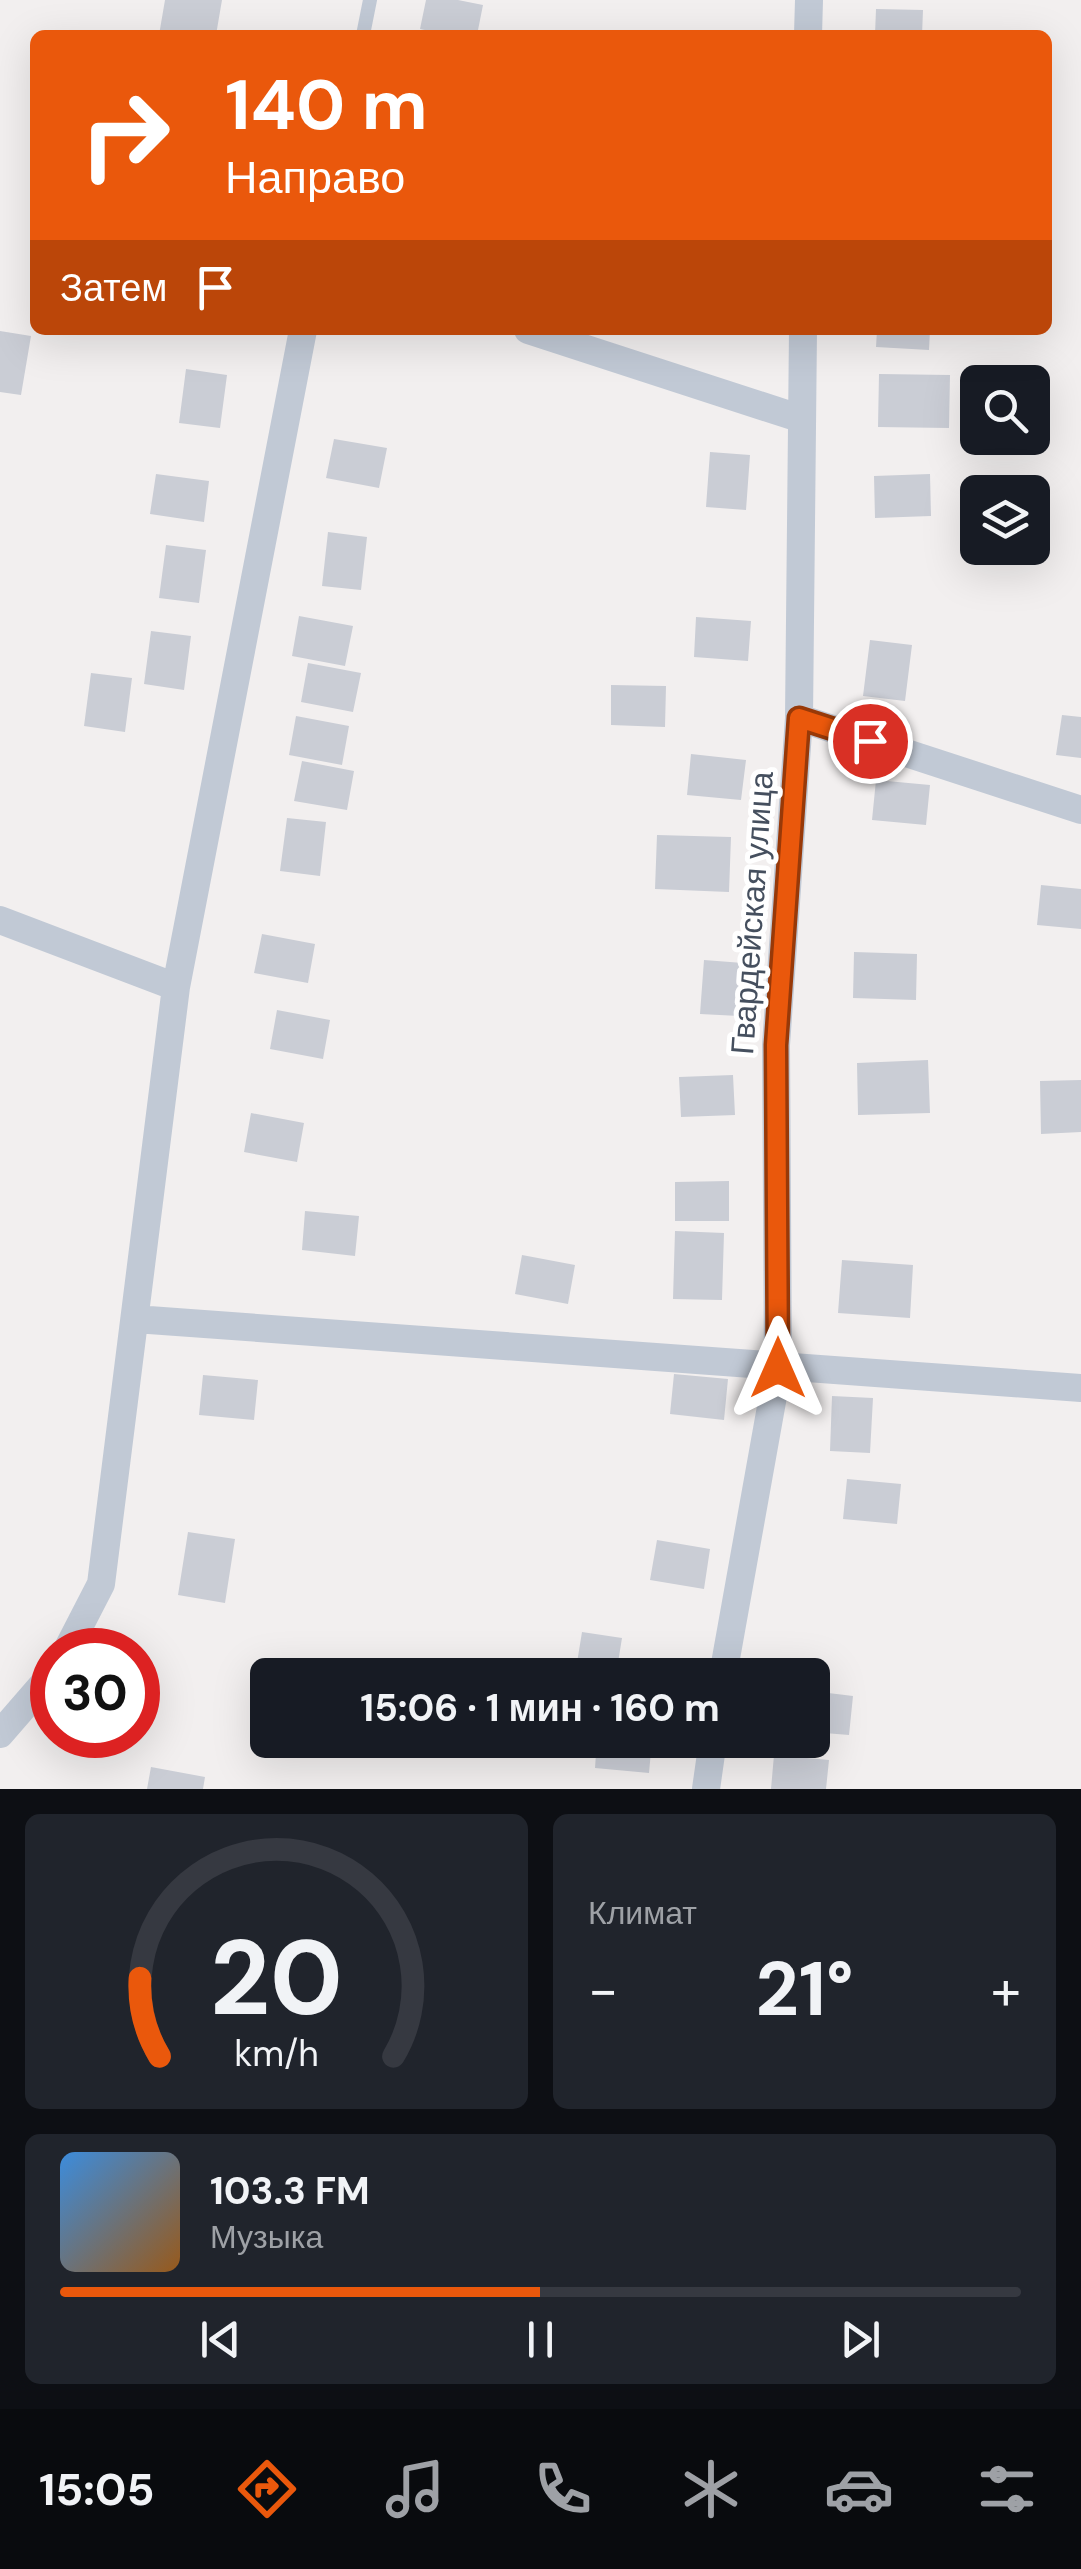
<!DOCTYPE html>
<html lang="ru">
<head>
<meta charset="utf-8">
<style>
  :root { --surface:#171b24; --page:#20242c; --text:#f1f3f6; --muted:#9ea1a6; --line:#363941; --accent:#ea580c }
  body { margin:0; font-family:"DM Sans",sans-serif; background:var(--page); color:var(--text); height:100vh; display:flex; flex-direction:column; font-size:38px; white-space:nowrap }
  * { box-sizing:border-box; margin:0 }
  p { font-size:32px; color:var(--muted) }
  .icon { flex:none; width:55px; height:55px; fill:none; stroke:currentColor; stroke-width:2; stroke-linecap:round; stroke-linejoin:round }
  .map { position:relative; height:1789px; overflow:hidden }
  .details { display:flex; flex-direction:column; gap:25px; padding:25px; background:#0d0f14; flex:1 }
  .details>* { flex:none }
  .guide { position:absolute; left:30px; top:30px; width:1022px; height:305px; border-radius:15px; box-shadow:0 10px 40px #0002; background:#ea580c; color:#fff; overflow:hidden }
  .tools { position:absolute; left:960px; top:365px; display:grid; gap:20px }
  .tools a { display:grid; place-items:center; width:90px; height:90px; border-radius:15px; background:var(--surface); box-shadow:0 10px 40px #0002; font-size:50px }
  .speed { position:absolute; left:30px; top:1628px; display:flex; gap:20px; font-size:50px; font-weight:700; text-align:center }
  .speed>* { display:grid; place-content:center; width:130px; height:130px; border-radius:50%; background:var(--surface); box-shadow:0 10px 40px #0002; line-height:1 }
  .speed .limit { border:15px solid #d22; background:#fff; color:#111 }
  .pin { position:absolute; display:grid; place-items:center; width:85px; height:85px; color:#fff; margin:-42px; border:5px solid #fff; border-radius:50%; box-shadow:0 2px 10px #0007 }
  .me { position:absolute; width:110px; margin:-55px; rotate:0deg; stroke-linejoin:round; filter:drop-shadow(0 0 8px #0008) }
  .turn { display:flex; align-items:center; gap:35px; height:210px; padding:0 30px; font-size:45px }
  .turn .icon { width:130px; height:130px; stroke-width:2.5 }
  .turn b { display:block; font-size:70px; line-height:85px }
  .then { display:flex; align-items:center; height:95px; padding:0 30px; background:#0003; gap:20px; font-size:38px }
  .big { font-size:75px; font-weight:700; line-height:1.1 }
  .details .widget { flex:1; display:flex; flex-direction:column; justify-content:center; gap:15px; min-width:0; padding:0 35px; border-radius:15px; background:var(--page) }
  .details .dial { align-items:center; gap:0 }
  .dial svg { height:260px; overflow:visible; fill:none; stroke:var(--line); stroke-width:7; stroke-linecap:round; text-anchor:middle }
  .dial text { fill:var(--text); stroke:none }
  .song { display:flex; align-items:center; gap:30px }
  .cover { width:120px; height:120px; border-radius:15px; background:linear-gradient(135deg,hsl(210 70% 55%),hsl(30 70% 35%)) }
  .played { height:10px; border-radius:5px; background:linear-gradient(90deg,var(--accent) 50%,var(--line) 50%) }
  .keys { display:flex; justify-content:space-around; direction:ltr }
  .heat { display:flex; justify-content:space-between; align-items:center; font-size:55px; direction:ltr }
  .details .tiles { flex:1; display:grid; gap:25px; grid-template-columns:1fr 1fr }
  .widget:last-child { grid-column:span 2 }
  .trip { position:absolute; left:250px; top:1658px; width:580px; height:100px; border-radius:15px; background:var(--surface); box-shadow:0 10px 40px #0002; font-weight:700; line-height:100px; text-align:center }
  .tabs { display:flex; height:160px; justify-content:space-around; align-items:center; background:#090b0e; color:var(--muted) }
  .tabs .icon { width:70px; height:70px }
  .tabs .selected { color:var(--accent) }
  .tabs b { font-size:45px; color:var(--text) }
  .map>svg:first-child { display:block }
  .building { fill:#cacdd5 }
  .lines { fill:none; stroke-linecap:round; stroke-linejoin:round }
  .lane { stroke:#c1c9d5; stroke-width:14 }
  .street { stroke:#c1c9d5; stroke-width:28 }
  .route-casing { stroke:#983908; stroke-width:25 }
  .route { stroke:#ea580c; stroke-width:18 }
  .labels { text-anchor:middle; stroke-width:10; stroke-linejoin:round; paint-order:stroke }
  .street-label { font-size:32px; fill:#454f5e; stroke:#fff }
</style>
</head>
<body>
<div class="map">
<svg width="1081" height="1789" viewBox="0 0 1081 1789">
  <rect width="100%" height="100%" fill="#f2efef"/>
  <path class="building" d="M165,0h57l-6,35h-57z
    M426,0h32l25,5 -6,30h-29l-28,-6z
    M876,9l47,1 -1,25h-47z
    M877,330h53l-1,20 -53,-3z
    M0,331l31,5 -10,59 -21,-3z
    M186,369l41,6 -7,53 -41,-5z
    M879,374l71,1 -1,53 -71,-1z
    M334,439l53,9 -8,40 -53,-10z
    M710,452l40,3 -4,55 -40,-3z
    M156,474l53,7 -5,41 -54,-8z
    M930,474l1,42 -56,2 -1,-42z
    M328,532l39,5 -6,53 -39,-4z
    M166,545l40,5 -7,53 -40,-5z
    M299,616l54,10 -8,40 -53,-10z
    M696,617l55,4 -3,40 -54,-4z
    M151,631l40,5 -7,54 -40,-6z
    M870,640l42,5 -7,56 -42,-5z
    M308,663l53,10 -8,39 -52,-10z
    M91,673l41,5 -7,54 -41,-6z
    M611,685l55,1 -1,41 -54,-2z
    M1062,715l19,2v41l-25,-3z
    M296,716l53,10 -7,39 -53,-10z
    M691,754l55,6 -5,40 -54,-5z
    M302,761l52,10 -7,39 -53,-9z
    M876,780l54,5 -4,40 -54,-5z
    M287,818l39,4 -6,54 -40,-5z
    M657,835l74,2 -2,55 -74,-3z
    M1041,885l40,4v40l-44,-4z
    M262,934l53,10 -7,39 -54,-10z
    M854,952l63,2 -1,46 -63,-2z
    M704,960l39,3 -4,53 -39,-2z
    M277,1010l53,10 -7,39 -53,-10z
    M928,1060l2,53 -72,2 -1,-52z
    M733,1075l2,40 -54,2 -2,-40z
    M1081,1080v52l-40,2 -1,-53z
    M251,1113l53,10 -7,39 -53,-10z
    M729,1181v40h-54v-39z
    M305,1211l54,5 -4,40 -53,-6z
    M675,1231l49,2 -2,67 -49,-1z
    M522,1255l53,10 -7,39 -53,-10z
    M842,1260l71,5 -3,53 -72,-5z
    M674,1374l54,5 -4,41 -54,-6z
    M203,1375l55,5 -4,40 -55,-5z
    M832,1396l41,2 -3,55 -40,-2z
    M847,1479l54,5 -4,40 -54,-5z
    M188,1532l47,7 -10,64 -47,-8z
    M657,1540l53,9 -6,40 -54,-9z
    M582,1632l40,6 -6,37h-41z
    M812,1691l41,5 -4,39 -37,-3z
    M597,1740h55l-3,33 -54,-5z
    M774,1755l55,5 -3,29h-55z
    M151,1767l54,10 -2,12h-56z"/>
  <g class="lines">
    <path class="lane" d="M363,35l7,-35"/>
    <path class="street" d="M808,35l1,-35
      M528,330l274,89
      M799,718l282,92
      M0,920l176,67 -75,597 -34,66
      M176,987l127,-657
      M135,1319l946,69
      M723,1675l55,-307 -2,-323 23,-327 4,-388
      M0,1734l52,-60
      M706,1789l7,-49"/>
  </g>
  <g class="lines">
    <defs>
      <path id="route" d="M778,1368l-2,-323 23,-327 71,23"/>
    </defs>
    <use href="#route" class="route-casing"/>
    <use href="#route" class="route"/>
  </g>
  <g class="labels">
    <g class="street-label">
      <text transform="translate(752 913) rotate(-86)" y="11">Гвардейская улица</text>
    </g>
  </g>
</svg>
<div class="tools">
<a><svg class="icon" aria-label="search" viewBox="0 0 24 24"><circle cx="10" cy="10" r="6"/><path d="M15 15l6 6"/></svg></a>
<a><svg class="icon" aria-label="layers" viewBox="0 0 24 24"><path d="M12 4l9 5-9 5-9-5zM3 14l9 5 9-5"/></svg></a>
</div>
<div class="speed"><div class="limit">30</div></div>
<div class="pin" style="left:870px;top:741px;background:#d93025"><svg class="icon" aria-label="arrive" viewBox="0 0 24 24"><path d="M6 21V4h12l-3 4 3 4H6"/></svg></div>
<svg class="me" style="left:778px;top:1368px" viewBox="-20 -20 40 40"><path d="M0-17L14 15 0 8-14 15z" fill="#ea580c" stroke="#fff" stroke-width="4"/></svg>
<div class="trip">15:06 · 1 мин · 160 m</div>
<div class="guide">
<div class="turn"><svg class="icon" aria-label="right" viewBox="0 0 24 24"><path d="M7 20v-9h11M14 6l5 5-5 5"/></svg><div><b>140 m</b>Направо</div></div>
<div class="then">Затем<svg class="icon" aria-label="arrive" viewBox="0 0 24 24"><path d="M6 21V4h12l-3 4 3 4H6"/></svg></div>
</div>
</div>
<section class="details">
<div class="tiles">
<div class="widget dial"><svg viewBox="0 0 100 80">
<path d="M14 69A42 42 0 1 1 86 69"/>
<path d="M14 69A42 42 0 0 1 8 45" stroke="#ea580c"/>
<text x="50" y="56" font-size="32" font-weight="700">20</text>
<text x="50" y="72" font-size="11">km/h</text>
</svg></div>
<div class="widget"><p>Климат</p>
<div class="heat"><a>−</a><b class="big">21°</b><a>+</a></div>
</div>
<div class="widget">
<div class="song"><i class="cover"></i><div><b>103.3 FM</b><p>Музыка</p></div></div>
<div class="played"></div>
<div class="keys"><svg class="icon" aria-label="previous" viewBox="0 0 24 24"><path d="M18 5L8 12l10 7zM5 5v14"/></svg><svg class="icon" aria-label="pause" viewBox="0 0 24 24"><path d="M8 5v14M16 5v14"/></svg><svg class="icon" aria-label="next" viewBox="0 0 24 24"><path d="M6 5l10 7-10 7zM19 5v14"/></svg></div>
</div>
</div>
</section>
<nav class="tabs">
<b>15:05</b>
<svg class="icon selected" aria-label="directions" viewBox="0 0 24 24"><path d="M12 3l9 9-9 9-9-9zM9 14v-3h6M13 9l2 2-2 2"/></svg>
<svg class="icon" aria-label="music" viewBox="0 0 24 24"><path d="M9 18V5l10-2v13"/><circle cx="6" cy="18" r="3"/><circle cx="16" cy="16" r="3"/></svg>
<svg class="icon" aria-label="phone" viewBox="0 0 24 24"><path d="M5 4h4l2 5-3 2q2 4 5 5l2-3 5 2v4C11 20 4 13 5 4z"/></svg>
<svg class="icon" aria-label="climate" viewBox="0 0 24 24"><path d="M12 3v18M4 7l16 10M4 17L20 7"/></svg>
<svg class="icon" aria-label="car" viewBox="0 0 24 24"><path d="M5 17H2v-5l4-1 3-4h7l3 4 3 1v5h-3M9 17h6M6 11h13"/><circle cx="7" cy="17" r="2"/><circle cx="17" cy="17" r="2"/></svg>
<svg class="icon" aria-label="filters" viewBox="0 0 24 24"><path d="M4 7h16M4 17h16"/><circle cx="9" cy="7" r="2"/><circle cx="15" cy="17" r="2"/></svg>
</nav>
</body>
</html>
